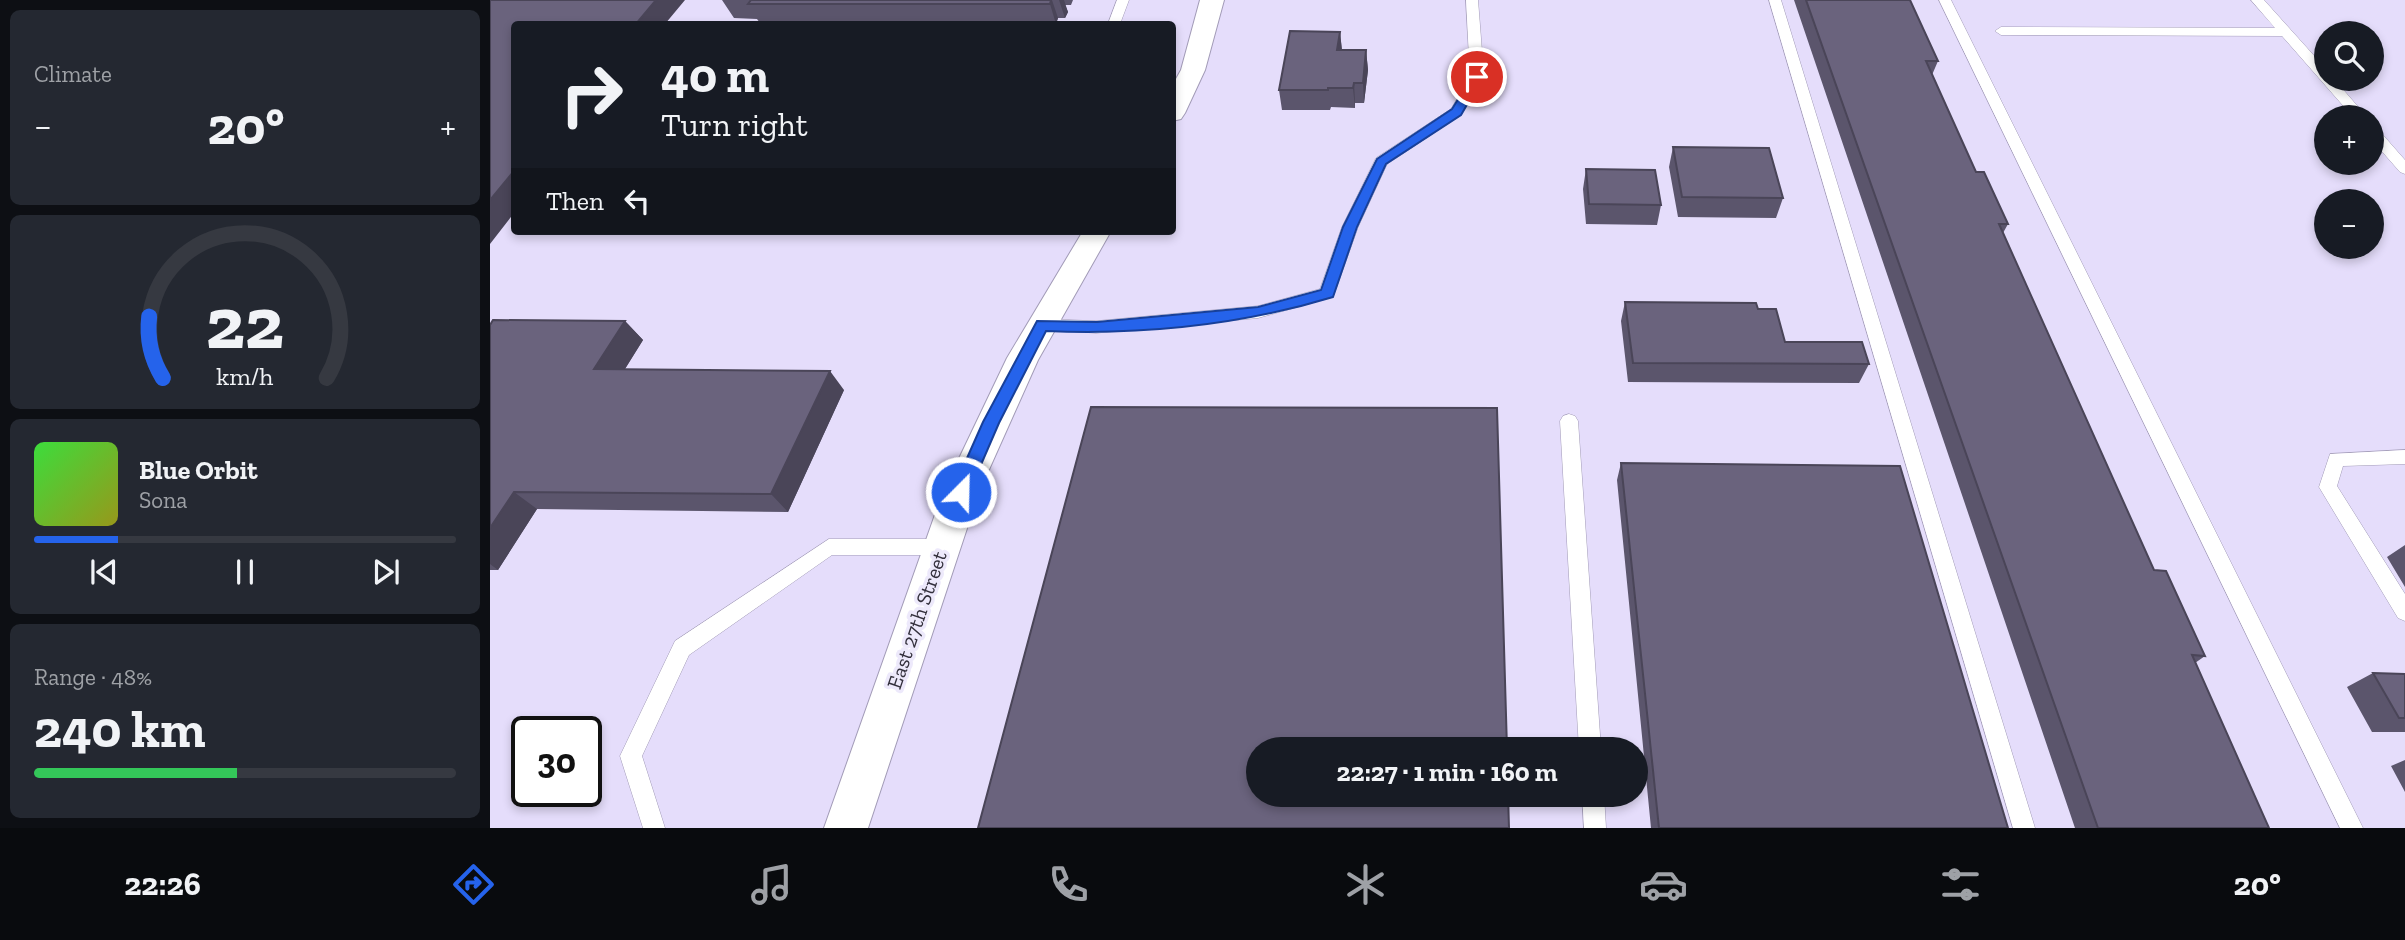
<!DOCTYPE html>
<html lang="en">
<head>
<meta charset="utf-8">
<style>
  :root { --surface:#171b24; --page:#242831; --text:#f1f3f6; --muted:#9ea1a6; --line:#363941; --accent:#2563eb }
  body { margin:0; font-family:"Zilla Slab",serif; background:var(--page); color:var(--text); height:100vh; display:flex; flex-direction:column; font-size:26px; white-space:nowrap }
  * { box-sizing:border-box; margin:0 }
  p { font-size:23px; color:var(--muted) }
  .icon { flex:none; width:38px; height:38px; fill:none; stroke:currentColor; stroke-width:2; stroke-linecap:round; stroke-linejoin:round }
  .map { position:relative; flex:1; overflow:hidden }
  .drawer { display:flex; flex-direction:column; gap:10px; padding:10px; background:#0d0f14; width:490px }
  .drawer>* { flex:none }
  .hud { position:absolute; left:21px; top:21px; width:665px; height:214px; border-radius:7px; box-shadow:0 4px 10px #0003; background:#171b24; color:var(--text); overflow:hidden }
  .controls { position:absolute; left:1824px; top:21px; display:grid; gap:14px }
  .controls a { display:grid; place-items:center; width:70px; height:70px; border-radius:50%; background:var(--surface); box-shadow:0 4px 10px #0003; font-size:35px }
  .speed { position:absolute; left:21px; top:716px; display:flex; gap:14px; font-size:35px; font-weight:700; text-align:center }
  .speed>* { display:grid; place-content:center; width:91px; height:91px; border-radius:50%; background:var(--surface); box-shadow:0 4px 10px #0003; line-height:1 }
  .speed .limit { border:4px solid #111; border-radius:10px; background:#fff; color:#111 }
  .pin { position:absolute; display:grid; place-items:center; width:60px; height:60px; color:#fff; margin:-30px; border:4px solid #fff; border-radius:50%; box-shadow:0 2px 7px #0007 }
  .me { position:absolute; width:77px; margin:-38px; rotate:23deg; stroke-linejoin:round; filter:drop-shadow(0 0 5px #0008) }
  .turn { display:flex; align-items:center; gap:24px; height:147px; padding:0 35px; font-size:32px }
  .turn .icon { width:91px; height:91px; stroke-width:2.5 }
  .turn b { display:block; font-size:49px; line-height:60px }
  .then { display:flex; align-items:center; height:66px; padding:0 35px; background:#0003; gap:14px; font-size:26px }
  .big { font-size:52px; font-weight:700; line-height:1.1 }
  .drawer .widget { flex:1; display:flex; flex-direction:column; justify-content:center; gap:10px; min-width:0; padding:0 24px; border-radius:10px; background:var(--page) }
  .drawer .dial { align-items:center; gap:0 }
  .dial svg { height:182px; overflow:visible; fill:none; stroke:var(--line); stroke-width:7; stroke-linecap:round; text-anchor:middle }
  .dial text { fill:var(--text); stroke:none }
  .song { display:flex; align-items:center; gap:21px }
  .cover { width:84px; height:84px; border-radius:10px; background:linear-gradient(135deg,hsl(120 70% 55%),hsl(60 70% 35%)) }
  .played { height:7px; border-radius:4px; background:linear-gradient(90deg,var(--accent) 20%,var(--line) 20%) }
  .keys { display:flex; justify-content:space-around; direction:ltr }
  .heat { display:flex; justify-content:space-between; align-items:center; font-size:38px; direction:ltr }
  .charge { height:10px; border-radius:5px; background:linear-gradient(90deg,#34c759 48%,var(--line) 0) }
  .trip { position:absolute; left:756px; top:737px; width:402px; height:70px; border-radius:35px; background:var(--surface); box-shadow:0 4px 10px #0003; font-weight:700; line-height:70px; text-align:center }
  .tabs { display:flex; height:112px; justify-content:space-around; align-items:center; background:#090b0e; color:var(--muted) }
  .tabs .icon { width:49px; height:49px }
  .tabs .active { color:var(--accent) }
  .tabs b { font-size:32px; color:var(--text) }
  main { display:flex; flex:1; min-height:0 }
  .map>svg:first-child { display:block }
  .built { fill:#e5ddfb; fill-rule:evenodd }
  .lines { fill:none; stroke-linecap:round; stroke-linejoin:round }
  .lane-casing { stroke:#a29bb7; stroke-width:1 }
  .street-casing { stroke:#a29bb7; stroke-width:2 }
  .lane { fill:#fff; fill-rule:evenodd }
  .street { fill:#fff; fill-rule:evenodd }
  .wall { fill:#5b556c }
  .shaded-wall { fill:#4a4558 }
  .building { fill:#6a637d; stroke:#4a4558; stroke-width:2 }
  .route { fill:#2563eb; stroke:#184099; stroke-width:2 }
  .labels { text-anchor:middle; stroke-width:7; stroke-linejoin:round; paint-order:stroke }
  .street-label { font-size:21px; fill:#33303c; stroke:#ede9fb }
</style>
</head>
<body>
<main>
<section class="drawer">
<div class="widget"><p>Climate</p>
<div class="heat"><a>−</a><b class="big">20°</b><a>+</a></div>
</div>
<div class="widget dial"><svg viewBox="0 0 100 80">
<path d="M14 69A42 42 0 1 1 86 69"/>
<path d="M14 69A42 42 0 0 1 8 42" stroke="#2563eb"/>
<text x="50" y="56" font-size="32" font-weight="700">22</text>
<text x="50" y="72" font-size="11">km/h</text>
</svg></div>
<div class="widget">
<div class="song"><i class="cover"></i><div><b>Blue Orbit</b><p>Sona</p></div></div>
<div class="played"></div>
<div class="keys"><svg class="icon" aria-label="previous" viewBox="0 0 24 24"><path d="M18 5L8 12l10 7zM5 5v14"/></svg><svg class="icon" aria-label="pause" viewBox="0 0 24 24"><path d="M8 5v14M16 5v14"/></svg><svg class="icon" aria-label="next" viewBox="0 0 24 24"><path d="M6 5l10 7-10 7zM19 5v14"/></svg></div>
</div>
<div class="widget"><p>Range · 48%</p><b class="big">240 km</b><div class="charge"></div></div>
</section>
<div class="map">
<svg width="1915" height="828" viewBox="0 0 1915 828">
  <rect width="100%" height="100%" fill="#ede9fb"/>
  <path class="built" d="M0,0h1915v828h-1915zM24,24h658v207h-658zM1836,33h45v46h-45zM1836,117h45v46h-45zM1836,201h45v46h-45zM37,732h59v59h-59zM768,749h378v45h-378z"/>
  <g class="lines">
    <defs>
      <path id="lane" d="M627,0h12l-9,24h-12z
        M976,0h12l6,77 -23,38 -74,49 -29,63 -25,70 -75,21 -162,15 -60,-4 -2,-4 2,-4 6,-2 54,2 162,-15 62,-17 22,-62 34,-69 75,-49 19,-32z
        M1279,0h12l254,828h-22z
        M1449,0h12l412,828h-23z
        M1761,0h13l62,69v10h8l33,38h-14l-71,-81 -281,-1 -6,-4 6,-4 274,1z
        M1881,126l5,1 29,33v14l-5,-2 -29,-33z
        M1079,414l6,2 3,5 23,328h-22l-19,-328 3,-5z
        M1915,450v14l-62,2 -6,20 68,108v27l-7,-3 -79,-131 11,-33z
        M339,539h112l7,2 3,6 -3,6 -7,2h-109l-143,100 -47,101 23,72h-22l-23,-72 55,-115z
        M1092,794h22l2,34h-22z"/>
      <path id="street" d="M710,0h24l-19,70 -20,43 -4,6 -9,2v-35l9,-16z
        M593,231h28l-73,129 -59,132 -111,336h-44l119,-336 64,-134z"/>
    </defs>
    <use href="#lane" class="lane-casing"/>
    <use href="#street" class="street-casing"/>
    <use href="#lane" class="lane"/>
    <use href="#street" class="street"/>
  </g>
  <path class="wall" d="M232,0h351l-2,5h-6l3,7 -3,6h-7l-2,6 -296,-1 -3,-4 -23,-1z
    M1304,0h116l28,61 -6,14 44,97 32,52 -5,9 151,337 51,86 -10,7 74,165h-194z
    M850,32l2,18h24l2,20 -4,33h-9v5l-24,-1 -1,3h-48l-3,-20z
    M1183,147l110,51 -7,20 -98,-1 -9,-50z
    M1096,169l75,36 -4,20 -71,-1 -3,-35z
    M1135,302l133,7 27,33 84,22 -10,19 -231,-1 -7,-61z
    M135,321l18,19 -18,29 219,21 -56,122 -251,-3 -39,61h-8v-245z
    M1131,463l387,365h-357l-34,-348z
    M1915,545v42l-18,-30z
    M1883,673l32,1v58h-33l-25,-45z
    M1915,760v32l-14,-26z"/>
  <path class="shaded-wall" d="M166,0h29l-20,24h-29z
    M561,0h1l6,18 -2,6 -6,-20z
    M569,0h5l4,12 -3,6z
    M850,32l2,20 -5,-2z
    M876,50l2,20 -4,33 -1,-20z
    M864,83l1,20v5l-2,-20z
    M24,171v42l-24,31v-44z
    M135,321l18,19 -30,48 -19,-19z
    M340,371l14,19 -56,122 -17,-18z
    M24,492l23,17 -39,61 -8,-6v-36z"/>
  <path class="building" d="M0,0h166l-20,24h-122v147l-24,29z
    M261,0h300l-1,4h-302z
    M1316,0h104l28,61h-12l50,111h8l24,52h-9l155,346 12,1 39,85 -13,-1 77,173h-171z
    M800,31l50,1 -3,18h29l-3,33h-9l-1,5h-25v2h-49z
    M1183,147l96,1 14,50 -101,-1z
    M1096,169l69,1 6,35 -72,-1z
    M1135,302l131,1 2,6h18l9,33h77l7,22 -236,-1z
    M3,320l132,1 -31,48 236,2 -59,123 -257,-2 -24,36v-203z
    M601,407l406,1 10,341h-249v45h250l1,34h-531z
    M1131,463l279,3 108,362h-349z
    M1883,673l32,1v44h-6z"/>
  <path class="route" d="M987,74l6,3 -22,38 -75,49 -29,63 -24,70c-92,28 -191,38 -287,34l-47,92 -32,74h-12l-3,-5 31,-70 54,-101 60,1 161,-15 63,-17 22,-63 34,-68 75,-50 21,-34z"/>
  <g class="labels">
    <g class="street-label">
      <text transform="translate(427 620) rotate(-71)" y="7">East 27th Street</text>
    </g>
  </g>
</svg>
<div class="controls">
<a><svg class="icon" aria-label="search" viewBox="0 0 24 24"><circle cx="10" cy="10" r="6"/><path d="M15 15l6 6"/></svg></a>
<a>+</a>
<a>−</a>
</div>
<div class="speed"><div class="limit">30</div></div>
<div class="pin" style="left:987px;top:77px;background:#d93025"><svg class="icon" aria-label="arrive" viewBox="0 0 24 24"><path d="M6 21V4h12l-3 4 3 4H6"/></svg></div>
<svg class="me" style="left:471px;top:492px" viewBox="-20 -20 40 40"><circle r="17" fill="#2563eb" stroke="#fff" stroke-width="3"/><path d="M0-11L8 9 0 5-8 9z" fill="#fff"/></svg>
<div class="trip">22:27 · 1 min · 160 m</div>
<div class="hud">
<div class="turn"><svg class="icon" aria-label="right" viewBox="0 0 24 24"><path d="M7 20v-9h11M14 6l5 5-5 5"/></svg><div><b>40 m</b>Turn right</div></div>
<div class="then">Then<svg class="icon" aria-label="left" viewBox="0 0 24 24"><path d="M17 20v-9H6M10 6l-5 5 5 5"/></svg></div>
</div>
</div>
</main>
<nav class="tabs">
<b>22:26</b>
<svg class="icon active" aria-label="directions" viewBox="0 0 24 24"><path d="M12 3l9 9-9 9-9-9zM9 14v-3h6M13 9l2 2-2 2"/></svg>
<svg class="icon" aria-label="music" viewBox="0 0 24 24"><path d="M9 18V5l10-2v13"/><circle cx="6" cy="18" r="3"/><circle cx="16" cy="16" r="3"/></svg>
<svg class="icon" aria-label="phone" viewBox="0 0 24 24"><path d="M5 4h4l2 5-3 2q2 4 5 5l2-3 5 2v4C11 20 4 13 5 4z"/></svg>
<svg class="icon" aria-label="climate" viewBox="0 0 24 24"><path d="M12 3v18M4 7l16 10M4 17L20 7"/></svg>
<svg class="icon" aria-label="car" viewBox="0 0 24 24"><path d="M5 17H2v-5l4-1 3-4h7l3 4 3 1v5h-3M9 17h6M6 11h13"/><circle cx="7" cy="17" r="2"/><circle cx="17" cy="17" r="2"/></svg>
<svg class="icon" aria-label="filters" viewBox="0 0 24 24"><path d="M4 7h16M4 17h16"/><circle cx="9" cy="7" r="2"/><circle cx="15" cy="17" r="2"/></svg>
<b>20°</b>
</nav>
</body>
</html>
